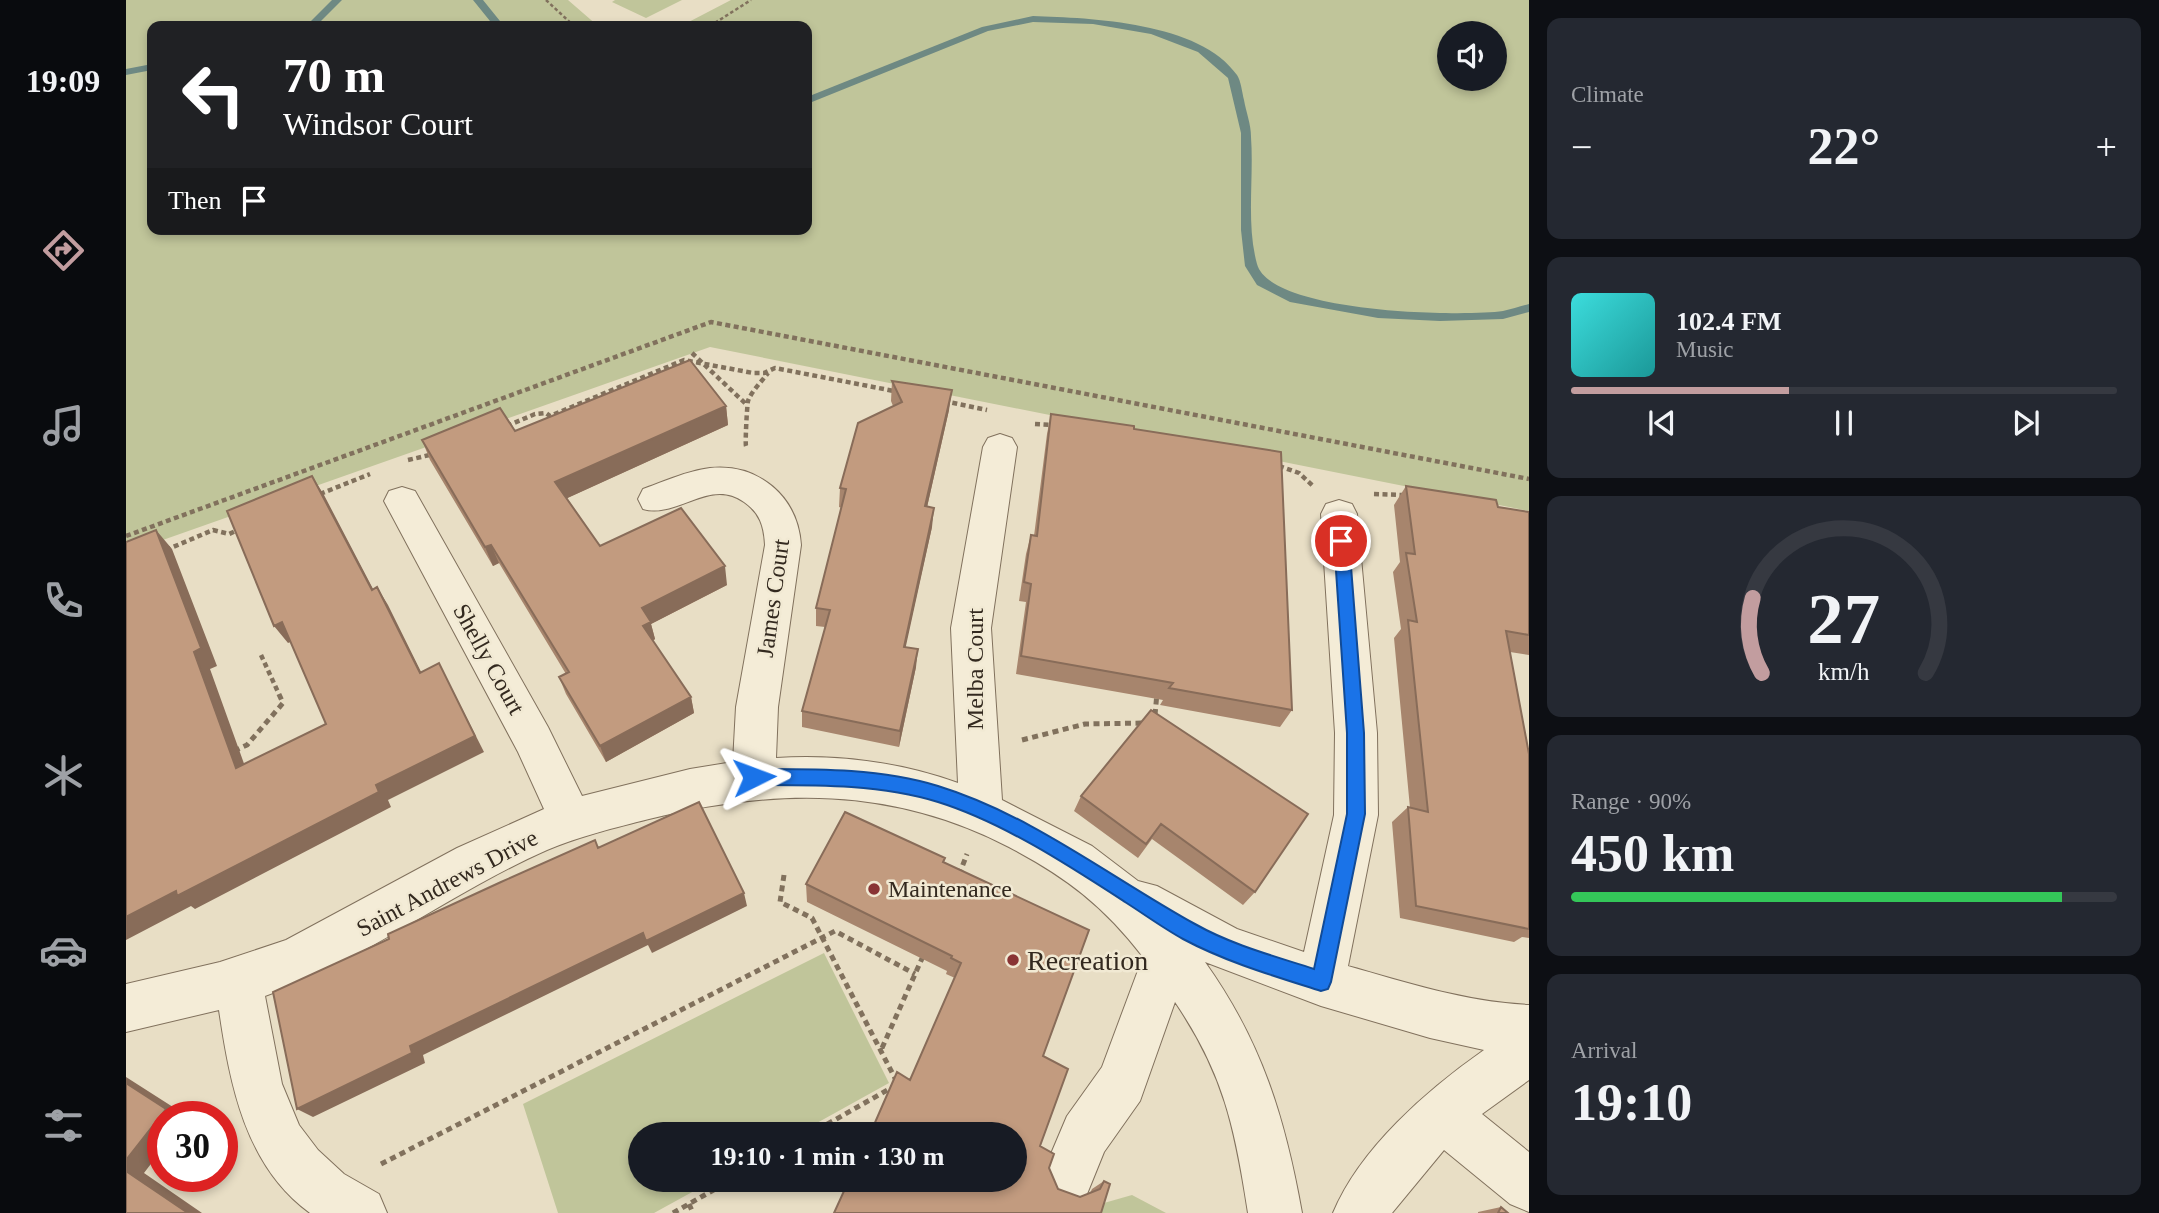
<!DOCTYPE html>
<html lang="en">
<head>
<meta charset="utf-8">
<style>
  :root { --surface:#171b24; --page:#242831; --text:#f1f3f6; --muted:#9ea1a6; --line:#363941; --accent:#c29d9f }
  body { margin:0; font-family:"Times New Roman",serif; background:var(--page); color:var(--text); height:100vh; display:flex; flex-direction:column; font-size:26px; white-space:nowrap }
  * { box-sizing:border-box; margin:0 }
  p { font-size:23px; color:var(--muted) }
  .icon { flex:none; width:38px; height:38px; fill:none; stroke:currentColor; stroke-width:2; stroke-linecap:round; stroke-linejoin:round }
  .map { position:relative; flex:1; overflow:hidden }
  .drawer { display:flex; flex-direction:column; gap:18px; padding:18px; background:#0d0f14; width:630px }
  .drawer>* { flex:none }
  .guide { position:absolute; left:21px; top:21px; width:665px; height:214px; border-radius:14px; box-shadow:0 4px 10px #0003; background:#202124; color:#fff; overflow:hidden }
  .controls { position:absolute; left:1311px; top:21px; display:grid; gap:14px }
  .controls a { display:grid; place-items:center; width:70px; height:70px; border-radius:50%; background:var(--surface); box-shadow:0 4px 10px #0003; font-size:35px }
  .speed { position:absolute; left:21px; top:1101px; display:flex; gap:14px; font-size:35px; font-weight:700; text-align:center }
  .speed>* { display:grid; place-content:center; width:91px; height:91px; border-radius:50%; background:var(--surface); box-shadow:0 4px 10px #0003; line-height:1 }
  .speed .limit { border:10px solid #d22; background:#fff; color:#111 }
  .pin { position:absolute; display:grid; place-items:center; width:60px; height:60px; color:#fff; margin:-30px; border:4px solid #fff; border-radius:50%; box-shadow:0 2px 7px #0007 }
  .me { position:absolute; width:77px; margin:-38px; rotate:87deg; stroke-linejoin:round; filter:drop-shadow(0 0 5px #0008) }
  .turn { display:flex; align-items:center; gap:24px; height:147px; padding:0 21px; font-size:32px }
  .turn .icon { width:91px; height:91px; stroke-width:2.5 }
  .turn b { display:block; font-size:49px; line-height:60px }
  .then { display:flex; align-items:center; height:66px; padding:0 21px; background:#0003; gap:14px; font-size:26px }
  .big { font-size:52px; font-weight:800; line-height:1.1 }
  .drawer .widget { flex:1; display:flex; flex-direction:column; justify-content:center; gap:10px; min-width:0; padding:0 24px; border-radius:14px; background:var(--page) }
  .drawer .dial { align-items:center; gap:0 }
  .dial svg { height:182px; overflow:visible; fill:none; stroke:var(--line); stroke-width:7; stroke-linecap:round; text-anchor:middle }
  .dial text { fill:var(--text); stroke:none }
  .song { display:flex; align-items:center; gap:21px }
  .cover { width:84px; height:84px; border-radius:10px; background:linear-gradient(135deg,hsl(180 70% 55%),hsl(180 70% 35%)) }
  .played { height:7px; border-radius:4px; background:linear-gradient(90deg,var(--accent) 40%,var(--line) 40%) }
  .keys { display:flex; justify-content:space-around; direction:ltr }
  .heat { display:flex; justify-content:space-between; align-items:center; font-size:38px; direction:ltr }
  .charge { height:10px; border-radius:5px; background:linear-gradient(90deg,#34c759 90%,var(--line) 0) }
  .trip { position:absolute; left:502px; top:1122px; width:399px; height:70px; border-radius:35px; background:var(--surface); box-shadow:0 4px 10px #0003; font-weight:800; line-height:70px; text-align:center }
  main { display:flex; flex:1; min-height:0 }
  .tab-bar { display:flex; flex-direction:column; width:126px; justify-content:space-around; align-items:center; background:#090b0e; color:var(--muted) }
  .tab-bar .icon { width:49px; height:49px }
  .tab-bar .on { color:var(--accent) }
  .tab-bar b { font-size:32px; color:var(--text) }
  .map>svg:first-child { display:block }
  .green { fill:#c0c59a; fill-rule:evenodd }
  .lines { fill:none; stroke-linecap:round; stroke-linejoin:round }
  .stream { fill:#6e8983; fill-rule:evenodd }
  .street-casing { stroke:#81715d; stroke-width:2 }
  .path-far2 { stroke:#81715d; stroke-width:2.5; stroke-dasharray:3.5 2.5; stroke-linecap:butt }
  .path-far1 { stroke:#81715d; stroke-width:4.5; stroke-dasharray:5 3.5; stroke-linecap:butt }
  .path { stroke:#81715d; stroke-width:5; stroke-dasharray:6 4.5; stroke-linecap:butt }
  .street { fill:#f4ecd7; fill-rule:evenodd }
  .wall { fill:#a7856d }
  .shaded-wall { fill:#886c59 }
  .building { fill:#c29b7f; stroke:#886c59; stroke-width:2 }
  .route { fill:#1a73e8; stroke:#114b97; stroke-width:2 }
  .poi-dot { fill:#893434; stroke:#f1e9d3; stroke-width:2.5 }
  .labels { text-anchor:middle; stroke-width:5; stroke-linejoin:round; paint-order:stroke }
  .street-label { font-size:24px; fill:#33291f; stroke:#f1e9d3 }
  .poi-label { font-size:24px; fill:#33291f; stroke:#f1e9d3; text-anchor:start }
  .near-poi-label { font-size:28px; fill:#33291f; stroke:#f1e9d3; text-anchor:start }
</style>
</head>
<body>
<main>
<nav class="tab-bar">
<b>19:09</b>
<svg class="icon on" aria-label="directions" viewBox="0 0 24 24"><path d="M12 3l9 9-9 9-9-9zM9 14v-3h6M13 9l2 2-2 2"/></svg>
<svg class="icon" aria-label="music" viewBox="0 0 24 24"><path d="M9 18V5l10-2v13"/><circle cx="6" cy="18" r="3"/><circle cx="16" cy="16" r="3"/></svg>
<svg class="icon" aria-label="phone" viewBox="0 0 24 24"><path d="M5 4h4l2 5-3 2q2 4 5 5l2-3 5 2v4C11 20 4 13 5 4z"/></svg>
<svg class="icon" aria-label="climate" viewBox="0 0 24 24"><path d="M12 3v18M4 7l16 10M4 17L20 7"/></svg>
<svg class="icon" aria-label="car" viewBox="0 0 24 24"><path d="M5 17H2v-5l4-1 3-4h7l3 4 3 1v5h-3M9 17h6M6 11h13"/><circle cx="7" cy="17" r="2"/><circle cx="17" cy="17" r="2"/></svg>
<svg class="icon" aria-label="filters" viewBox="0 0 24 24"><path d="M4 7h16M4 17h16"/><circle cx="9" cy="7" r="2"/><circle cx="15" cy="17" r="2"/></svg>
</nav>
<div class="map">
<svg width="1403" height="1213" viewBox="0 0 1403 1213">
  <rect width="100%" height="100%" fill="#e8dec5"/>
  <path class="green" d="M0,0h442l30,26h-446v203h655v-203h-126l50,-26h798v511l-819,-164 -584,206zM1323,33h45v46h-45z
    M489,0h67l-36,18 -34,-16z
    M698,953l65,130 -92,51h-157v46h74l-60,33h-96l-35,-109z
    M1006,1195l34,18h-76l14,-10z"/>
  <g class="lines">
    <path class="stream" d="M206,0h10l-26,26h-10z
      M347,0h10l21,26h-10z
      M907,16c58,2 167,6 204,59 4,6 5,17 7,25 2,12 7,24 7,37 3,41 -5,87 6,127 13,49 203,53 246,47 9,-2 18,-5 26,-7v8l-26,7 -63,2 -62,-3 -88,-16 -33,-17 -12,-19 -4,-36v-97l-13,-55 -30,-26 -47,-18 -58,-10 -60,-2 -45,9 -181,73v-7l175,-70z
      M26,64v6l-26,5v-6z"/>
    <defs>
      <path id="street" d="M874,434l12,4 5,9 -26,181 11,172 90,46 46,35 19,5 80,43 67,23 30,-137 1,-82 -14,-219 5,-10 13,-4 13,4 5,10 20,219 1,82 -30,151c60,17 119,36 181,39v75l-47,34 47,38v60l-19,-8 -66,-54 -52,63h-59c27,-65 94,-123 151,-163l-54,-12 -109,-32 -116,-44c57,80 80,156 97,251h-54c-13,-85 -24,-139 -73,-211l-35,99 -36,51 -17,42 -19,7 -19,-7 -7,-19 25,-59 35,-49 41,-110c-39,-51 -77,-80 -134,-110 -118,-61 -234,-59 -360,-28 -35,9 -69,17 -102,31 -97,43 -182,110 -282,146l17,88 17,41 19,25 26,24 35,20 8,19h-77c-65,-47 -80,-129 -91,-203l-93,22v-48l94,-22 66,-22 171,-92 87,-39 -26,-57 -134,-251 5,-10 13,-4 13,4 133,236 34,69 108,-27 43,-7 3,-55 29,-162c-1,-19 -5,-32 -21,-43 -34,-25 -67,17 -101,7l-5,-10 5,-10c22,-8 44,-18 67,-21 49,-5 88,29 91,77l-23,162 -2,51c60,-4 125,4 182,25l-7,-155 32,-181 5,-9z"/>
    </defs>
    <use href="#street" class="street-casing"/>
    <path class="path-far2" d="M420,0l28,26
      M584,26l41,-26"/>
    <path class="path-far1" d="M566,353l55,52
      M818,401l43,9
      M909,424l19,1
      M381,426l28,-12 11,-1 4,3 134,-56 69,13h11l11,-5 119,23
      M620,446c-1,-3 1,-40 2,-45 3,-9 14,-20 20,-28
      M282,460l26,-6
      M1153,466l20,7 14,13
      M194,494l50,-20
      M1248,494l29,1
      M0,536l585,-214 818,157
      M40,550l47,-20 16,4 9,-4
      M135,655l17,37"/>
    <path class="path" d="M1029,715l2,-22
      M896,740l63,-16 59,-1
      M108,751l13,-6 36,-42 -6,-13
      M658,875l-4,27 32,16 86,166 -88,50
      M833,875l8,-21
      M756,1048l42,-94
      M255,1164l454,-233 80,43
      M563,1204l4,9
      M547,1213l58,-33"/>
    <use href="#street" class="street"/>
  </g>
  <path class="wall" d="M766,381l57,29 -22,97 5,20 -27,120 11,20 -17,80 -97,-20v-16l23,-84 -9,-1v-18l26,-100 -3,-1 1,-19 53,-82 -2,-5z
    M600,406l2,19 -161,73 33,48 127,39 -76,39 4,15 -2,2 38,56 3,16 -88,49 -40,-68 -7,-17 7,-3 -67,-111 -6,3 -63,-106 -8,-20 93,-9z
    M925,414l83,15 158,281 -12,17 -120,-22 3,-5 -147,-26 10,-72 -7,-1 7,-47 5,-19 3,1 13,-102z
    M1280,486l92,21 31,5v143l-19,-3 19,102v184l-7,-1 -8,5 -114,-24 -8,-96 16,-15 2,1 -16,-170 7,-9 -8,-57 7,-10 -6,-57z
    M1025,710l104,182 -12,13 -91,-66 -14,19 -64,-47 7,-15z
    M818,863l99,193 -3,90 18,43 22,8 10,-4 2,-4 12,-8 -3,32h-267l76,-133 45,-102 -9,-4 1,-3 -140,-69 -1,-18z
    M1375,1207l7,6h-30v-1z"/>
  <path class="shaded-wall" d="M826,390l-3,20 -26,115 2,-19z
    M600,406l2,19 -167,76 -6,-19z
    M186,476l12,19 59,113 -11,-18z
    M808,508l-2,19 -30,137 2,-17z
    M30,530l16,19 45,117 -7,3 41,114 -15,-15 -42,-116z
    M365,545l8,18 -6,3 -8,-19z
    M599,566l2,19 -76,39 4,15 -7,4 -5,-17 -1,-18z
    M251,587l11,18 42,85 -10,-17z
    M156,622l13,18 -7,3 -14,-17z
    M792,649l-2,18 -17,80 1,-16z
    M313,663l45,89 -96,48 3,7 -196,102 -4,-3 -65,34v-23l250,-132z
    M565,697l3,16 -88,49 -6,-16z
    M618,893l3,13 -95,47 -4,-8 -225,110 2,8 -112,54 -16,-8 113,-63 233,-113z
    M0,1077l61,39h-24v32l-19,25 58,40h-14l-62,-42z"/>
  <path class="building" d="M564,360l36,46 -171,76 45,64 81,-38 44,58 -83,42 9,14 -8,4 48,71 -91,49 -41,-69 10,-5 -78,-127 -6,2 -63,-107 78,-32 15,23z
    M766,381l60,9 -27,116 9,2 -30,139 14,2 -18,82 -98,-20 28,-101 -14,-2 30,-119 -6,-1 18,-65 44,-21z
    M925,414l83,12v3l147,23 11,258 -123,-22 4,-5 -152,-27 10,-72 -7,-2 7,-47 6,1z
    M186,476l60,114 5,-3 43,86 19,-10 36,73 -99,49 3,7 -202,104 -1,-5 -50,26v-375l30,-12 45,118 -7,4 42,116 90,-44 -44,-102 -8,4 -47,-115z
    M1280,486l90,14 2,7 31,5v123l-23,-4 23,123v175l-113,-23 -8,-99 20,5 -20,-192 9,2 -11,-69 9,1z
    M1025,710l157,104 -53,78 -94,-68 -15,20 -65,-48z
    M573,802l45,91 -98,48 -3,-8 -233,113 2,7 -115,56 -24,-117 116,-53 -1,-5 113,-52 94,-42 3,8z
    M719,812l100,46 -2,4 146,68 -46,126 25,13 -28,77 14,8 -5,14 9,21 22,8 20,-8 4,-8 6,3 -9,29h-267l15,-33h166v-46h-145l27,-62 13,8 51,-117 -10,-5 1,-2 -146,-72z
    M0,1083l40,26 -40,51z
    M0,1171l62,42h-62z
    M1375,1207l7,6h-10z"/>
  <path class="route" d="M1215,535l8,6 15,192 1,81 -34,168 -3,7 -7,2c-47,-15 -95,-29 -138,-52 -20,-11 -39,-25 -58,-37 -57,-37 -123,-80 -187,-100 -59,-18 -123,-17 -184,-17l-6,-2 -3,-6 3,-6 6,-2c61,0 125,-1 184,17 94,29 172,91 257,138 37,21 79,32 119,45l33,-155v-81l-13,-192z"/>
  <g class="poi-dot">
    <circle cx="748" cy="889" r="7"/>
    <circle cx="887" cy="960" r="7"/>
  </g>
  <g class="labels">
    <g class="street-label">
      <text transform="translate(647 598) rotate(-82)" y="8">James Court</text>
      <text transform="translate(363 659) rotate(61)" y="8">Shelly Court</text>
      <text transform="translate(849 669) rotate(-90)" y="8">Melba Court</text>
      <text transform="translate(321 883) rotate(-28)" y="8">Saint Andrews Drive</text>
    </g>
    <g class="poi-label">
      <text x="762" y="897">Maintenance</text>
    </g>
    <g class="near-poi-label">
      <text x="901" y="970">Recreation</text>
    </g>
  </g>
</svg>
<div class="controls">
<a><svg class="icon" aria-label="sound" viewBox="0 0 24 24"><path d="M4 9h4l5-4v14l-5-4H4zM17 9q2 3 0 6"/></svg></a>
</div>
<div class="speed"><div class="limit">30</div></div>
<div class="pin" style="left:1215px;top:541px;background:#d93025"><svg class="icon" aria-label="arrive" viewBox="0 0 24 24"><path d="M6 21V4h12l-3 4 3 4H6"/></svg></div>
<svg class="me" style="left:628px;top:777px" viewBox="-20 -20 40 40"><path d="M0-17L14 15 0 8-14 15z" fill="#1a73e8" stroke="#fff" stroke-width="4"/></svg>
<div class="trip">19:10 · 1 min · 130 m</div>
<div class="guide">
<div class="turn"><svg class="icon" aria-label="left" viewBox="0 0 24 24"><path d="M17 20v-9H6M10 6l-5 5 5 5"/></svg><div><b>70 m</b>Windsor Court</div></div>
<div class="then">Then<svg class="icon" aria-label="arrive" viewBox="0 0 24 24"><path d="M6 21V4h12l-3 4 3 4H6"/></svg></div>
</div>
</div>
<section class="drawer">
<div class="widget"><p>Climate</p>
<div class="heat"><a>−</a><b class="big">22°</b><a>+</a></div>
</div>
<div class="widget">
<div class="song"><i class="cover"></i><div><b>102.4 FM</b><p>Music</p></div></div>
<div class="played"></div>
<div class="keys"><svg class="icon" aria-label="previous" viewBox="0 0 24 24"><path d="M18 5L8 12l10 7zM5 5v14"/></svg><svg class="icon" aria-label="pause" viewBox="0 0 24 24"><path d="M8 5v14M16 5v14"/></svg><svg class="icon" aria-label="next" viewBox="0 0 24 24"><path d="M6 5l10 7-10 7zM19 5v14"/></svg></div>
</div>
<div class="widget dial"><svg viewBox="0 0 100 80">
<path d="M14 69A42 42 0 1 1 86 69"/>
<path d="M14 69A42 42 0 0 1 10 36" stroke="#c29d9f"/>
<text x="50" y="56" font-size="32" font-weight="700">27</text>
<text x="50" y="72" font-size="11">km/h</text>
</svg></div>
<div class="widget"><p>Range · 90%</p><b class="big">450 km</b><div class="charge"></div></div>
<div class="widget"><p>Arrival</p><b class="big">19:10</b></div>
</section>
</main>
</body>
</html>
